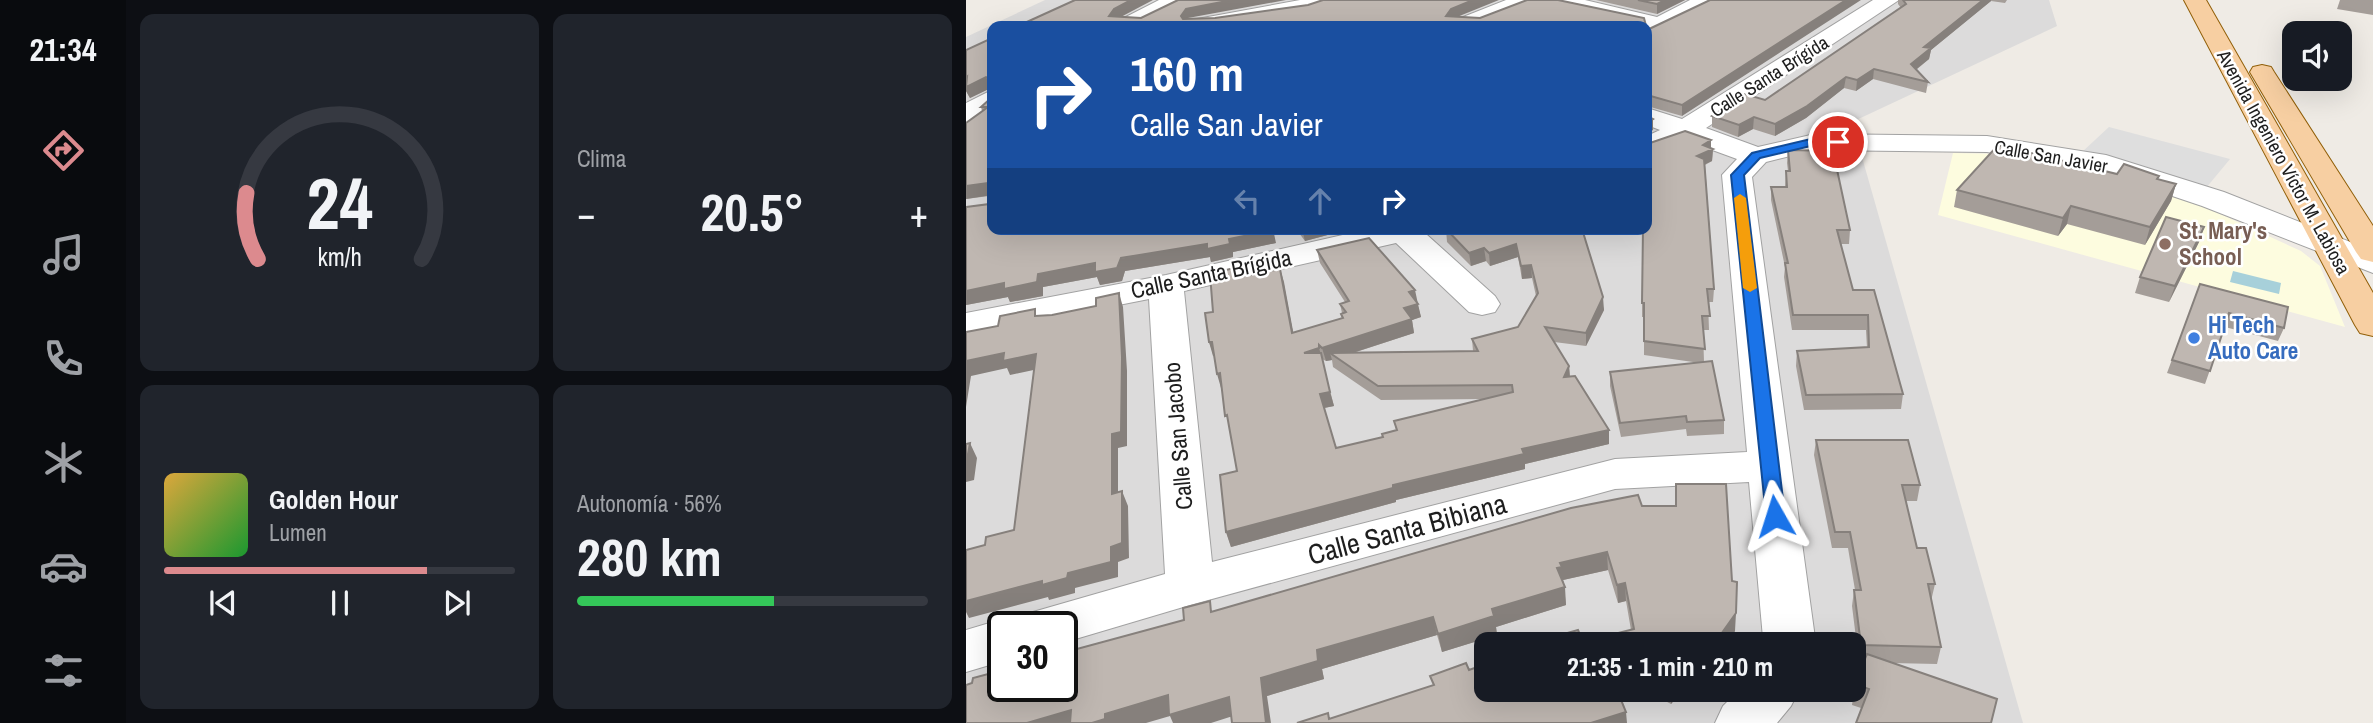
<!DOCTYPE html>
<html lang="es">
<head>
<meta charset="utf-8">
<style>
  :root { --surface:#171b24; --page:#20242c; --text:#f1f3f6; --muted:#9ea1a6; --line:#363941; --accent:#dc8a8e }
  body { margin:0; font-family:"Archivo Narrow",sans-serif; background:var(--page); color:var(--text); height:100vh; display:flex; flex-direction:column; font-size:26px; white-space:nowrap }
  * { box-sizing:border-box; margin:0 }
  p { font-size:23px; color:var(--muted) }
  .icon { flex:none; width:38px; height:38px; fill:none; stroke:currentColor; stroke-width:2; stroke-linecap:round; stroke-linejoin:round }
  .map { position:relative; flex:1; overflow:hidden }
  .details { display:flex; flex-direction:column; gap:14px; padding:14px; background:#0d0f14; width:840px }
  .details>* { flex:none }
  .hud { position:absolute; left:21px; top:21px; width:665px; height:214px; border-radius:14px; box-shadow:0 7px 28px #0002; background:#1a4fa0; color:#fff; overflow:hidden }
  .controls { position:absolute; left:1316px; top:21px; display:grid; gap:14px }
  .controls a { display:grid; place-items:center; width:70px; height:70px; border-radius:14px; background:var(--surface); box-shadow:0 7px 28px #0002; font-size:35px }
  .speed { position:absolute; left:21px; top:611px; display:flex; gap:14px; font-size:35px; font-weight:700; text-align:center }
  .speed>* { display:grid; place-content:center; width:91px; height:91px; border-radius:50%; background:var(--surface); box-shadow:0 7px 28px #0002; line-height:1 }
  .speed .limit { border:4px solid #111; border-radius:10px; background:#fff; color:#111 }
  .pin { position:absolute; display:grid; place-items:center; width:60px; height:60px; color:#fff; margin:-30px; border:4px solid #fff; border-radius:50%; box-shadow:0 2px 7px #0007 }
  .me { position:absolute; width:77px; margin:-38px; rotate:354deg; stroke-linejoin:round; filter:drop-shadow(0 0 5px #0008) }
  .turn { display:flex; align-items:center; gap:24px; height:147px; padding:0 28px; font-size:32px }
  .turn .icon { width:91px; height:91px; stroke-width:2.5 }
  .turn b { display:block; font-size:49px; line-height:60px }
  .lanes { display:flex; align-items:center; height:66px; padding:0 28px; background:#0003; justify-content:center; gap:35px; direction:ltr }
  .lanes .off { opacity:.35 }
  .big { font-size:52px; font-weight:800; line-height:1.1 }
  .details .widget { flex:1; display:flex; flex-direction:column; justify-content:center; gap:10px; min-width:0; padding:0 24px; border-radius:14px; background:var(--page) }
  .details .dial { align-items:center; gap:0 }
  .dial svg { height:182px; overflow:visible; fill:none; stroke:var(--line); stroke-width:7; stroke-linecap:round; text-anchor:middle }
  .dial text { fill:var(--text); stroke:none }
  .song { display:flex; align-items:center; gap:21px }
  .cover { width:84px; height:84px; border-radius:10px; background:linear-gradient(135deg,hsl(40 70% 55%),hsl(130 70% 35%)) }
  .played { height:7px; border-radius:4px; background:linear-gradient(90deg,var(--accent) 75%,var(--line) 75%) }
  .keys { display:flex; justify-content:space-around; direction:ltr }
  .heat { display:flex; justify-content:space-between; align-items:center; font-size:38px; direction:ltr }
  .charge { height:10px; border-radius:5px; background:linear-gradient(90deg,#34c759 56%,var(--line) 0) }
  .details .tiles { flex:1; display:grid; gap:14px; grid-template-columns:repeat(2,1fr) }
  .trip { position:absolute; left:508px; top:632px; width:392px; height:70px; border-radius:14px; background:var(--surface); box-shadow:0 7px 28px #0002; font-weight:800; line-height:70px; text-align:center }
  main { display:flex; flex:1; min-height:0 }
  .menu { display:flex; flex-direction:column; width:126px; justify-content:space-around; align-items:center; background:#090b0e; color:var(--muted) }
  .menu .icon { width:49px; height:49px }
  .menu .on { color:var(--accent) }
  .menu b { font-size:32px; color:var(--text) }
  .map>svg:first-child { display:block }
  .residential { fill:#dcdbdb; fill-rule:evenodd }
  .education { fill:#fdfcdf }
  .parking { fill:#dedede }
  .water { fill:#a7d0da }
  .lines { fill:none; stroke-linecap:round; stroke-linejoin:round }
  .minor-casing { stroke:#a2a2a2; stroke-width:2 }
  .major-casing { stroke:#915f08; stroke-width:2 }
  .minor { fill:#fff; fill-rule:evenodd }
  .major { fill:#f7cfa2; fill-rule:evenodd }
  .wall { fill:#a49d98; fill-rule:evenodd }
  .shaded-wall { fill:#86807c }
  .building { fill:#bfb7b1; stroke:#86807c; stroke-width:2 }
  .route { fill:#1a73e8; stroke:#114b97; stroke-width:2 }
  .slow { fill:#f59e0b }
  .education-dot { fill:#8d6e63; stroke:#fff; stroke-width:2.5 }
  .shop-dot { fill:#3f7fe0; stroke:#fff; stroke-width:2.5 }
  .labels { text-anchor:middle; stroke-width:5; stroke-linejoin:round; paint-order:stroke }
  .far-street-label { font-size:19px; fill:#1e1e1e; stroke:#fff }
  .education-label { font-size:23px; font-weight:bold; fill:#785e54; stroke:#fff; text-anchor:start }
  .street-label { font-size:23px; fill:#1e1e1e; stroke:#fff }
  .shop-label { font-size:23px; font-weight:bold; fill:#366cbe; stroke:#fff; text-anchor:start }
  .near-street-label { font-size:28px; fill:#1e1e1e; stroke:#fff }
</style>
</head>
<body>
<main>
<nav class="menu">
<b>21:34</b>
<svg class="icon on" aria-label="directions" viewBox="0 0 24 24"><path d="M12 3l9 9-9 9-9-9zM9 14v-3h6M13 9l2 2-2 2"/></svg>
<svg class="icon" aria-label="music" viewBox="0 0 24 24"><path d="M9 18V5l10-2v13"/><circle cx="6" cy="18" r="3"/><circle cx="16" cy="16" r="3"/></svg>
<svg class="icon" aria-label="phone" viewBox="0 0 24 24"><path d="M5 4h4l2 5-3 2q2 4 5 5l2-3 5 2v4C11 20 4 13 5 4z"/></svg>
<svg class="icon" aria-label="climate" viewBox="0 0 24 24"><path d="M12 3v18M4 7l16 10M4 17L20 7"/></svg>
<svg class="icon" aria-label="car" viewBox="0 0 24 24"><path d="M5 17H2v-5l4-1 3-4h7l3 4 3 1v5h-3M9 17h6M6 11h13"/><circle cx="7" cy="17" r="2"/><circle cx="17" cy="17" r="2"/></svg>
<svg class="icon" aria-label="filters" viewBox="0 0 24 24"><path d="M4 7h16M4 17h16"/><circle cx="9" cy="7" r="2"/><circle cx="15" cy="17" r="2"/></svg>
</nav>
<section class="details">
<div class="tiles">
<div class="widget dial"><svg viewBox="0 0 100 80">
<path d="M14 69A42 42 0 1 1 86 69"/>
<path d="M14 69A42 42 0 0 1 9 40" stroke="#dc8a8e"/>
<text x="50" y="56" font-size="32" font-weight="700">24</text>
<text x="50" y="72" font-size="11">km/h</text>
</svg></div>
<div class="widget"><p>Clima</p>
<div class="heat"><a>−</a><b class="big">20.5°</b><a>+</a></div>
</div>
<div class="widget">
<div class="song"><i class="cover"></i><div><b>Golden Hour</b><p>Lumen</p></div></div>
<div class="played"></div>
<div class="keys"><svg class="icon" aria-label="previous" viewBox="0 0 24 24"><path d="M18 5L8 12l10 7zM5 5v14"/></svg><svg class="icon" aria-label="pause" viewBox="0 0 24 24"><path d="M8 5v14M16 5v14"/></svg><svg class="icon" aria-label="next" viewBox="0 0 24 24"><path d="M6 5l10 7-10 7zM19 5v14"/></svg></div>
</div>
<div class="widget"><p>Autonomía · 56%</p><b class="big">280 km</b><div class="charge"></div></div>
</div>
</section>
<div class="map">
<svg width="1407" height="723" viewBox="0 0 1407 723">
  <rect width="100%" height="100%" fill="#efebe5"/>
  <path class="residential" d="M79,0h1004l8,26 -205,96 171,601h-1057v-686zM26,26h655v203h-655zM37,626h59v60h-59zM520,644h367v46h-367z"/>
  <path class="education" d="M987,153l49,1 77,12 117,37 105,48 19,15 25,61 -407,-112z"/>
  <path class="parking" d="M1143,127l121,32 -24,29 -125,-35z"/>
  <path class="water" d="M1267,271l48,12 -2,11 -49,-12z"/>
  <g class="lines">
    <defs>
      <path id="minor" d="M193,0h28l-3,5 -41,21h-28l3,-5z
        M334,0h35c-14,20 -124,27 -149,26l3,-5 8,-2z
        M540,0h30l-3,5 -53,21h-30l3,-5z
        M580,0h39l72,17 33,-17h27l-3,5 -67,33v-12l-98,-21z
        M907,0h26l-193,128 52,19 57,-13 172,2 119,19 118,37 149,59v22l-171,-67 -101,-34 -114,-20 -172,-2 -49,12 -14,15 63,461 -2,6h-52l2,-6 -14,-156 -134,7 -425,116 -128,38v-17h-36l7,-14 132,-38 -16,-275 -183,36v-22l200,-38 203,-46h60l-3,5 69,62 5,8 -5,8 -13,3 -13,-3 -73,-69 -212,48 28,271 403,-103 132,-7 -25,-277 15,-16 -52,-19 -38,14v-18l13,-6 -13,-5v-17l35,11z
        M26,90v20l-16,11 -10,2v-20z
        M37,619l19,7h-19v35l-37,11v-42z
        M773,690h60l-8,16 -14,17h-62l8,-17z"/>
      <path id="major" d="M1218,0h22l167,293v43l-13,-3 -5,-8z
        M1296,65l9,2 3,5 99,154v36l-12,-3 -5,-7 -106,-180 3,-5z"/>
    </defs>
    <use href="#minor" class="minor-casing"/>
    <use href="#major" class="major-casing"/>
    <use href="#minor" class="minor"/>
    <use href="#major" class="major"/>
  </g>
  <path class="wall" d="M630,0h89l-28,14z
    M744,0l-28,116 -35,-10v-76z
    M932,0h109l-2,3 -14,-2 -60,49 -2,9 -13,11 12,12 -2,11 -53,-14 -17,12 -12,-3 -38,30 -31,18 -22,-7 -15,8 -26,-10v-11l53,-16 136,-92 -3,-4z
    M1374,0h33v15l-36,-6z
    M26,38v191l284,14 -43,9v5l-22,5 -1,-5 -85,14 -3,10 -22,4 -3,-8 -54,10v9l-33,6 -2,-5 -42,8v-98l23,-3v-8l-23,3v-76l16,-12 -1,-4 9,-8v-11l-20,10 -4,-7v-41z
    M745,148l2,1 -1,12 -7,4 9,124 -1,13h-5l1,28h-6l1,32 20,58v14l-37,2 -1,-7 -65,8 -11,-51v-14l90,-9 -56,-8v-38h-2v-14z
    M822,150l62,80 -1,14h-9l13,46h21l29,104 -2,15 -97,1 -8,-44 1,-15 70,-3 -1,-18h-74l-8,-53 1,-10 -14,-67v-13h14l1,-16h2l-1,-8z
    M1151,174l42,2 -1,3 18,5 -5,17 -26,44 -78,-21 -9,12 -104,-29 3,-17z
    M1238,227l-5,15 -30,60 -34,-9 5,-16z
    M330,229h54l-45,12z
    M480,229h136l22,81 -18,36 -32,-4 15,24 1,10 39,54v14l-84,20v5l-129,31v2l-165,45 -5,-15 11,-61 -15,-83 -8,-32 -5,-14 4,-30 23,-35 44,-8 13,64 49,-15 -1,-4 1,-1 -2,-9 5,-2 -25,-39 -3,-13 100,53 4,14 -9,3 2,13 -61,20 120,-2 -1,-12 46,-12 18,-31 -4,-18 -10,1 -4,-22 -28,9 -4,-5 -15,5 -24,-24zM356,359l4,2 6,-1 1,7 48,33 103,-1 -90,22 2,9 -13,7 -47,11 -12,-40 10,-2z
    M1234,284l84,44 -6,13 -53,-14 -20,57 -38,-11z
    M850,440l104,45 -3,16h-11l11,47 18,36 -4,17 10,46 -4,17 -46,-1 -30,45 -9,-3 3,-21 9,-22h-5l-7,-56 2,-16h1l-7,-42h-16l-18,-93z
    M676,506l93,125 -9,13h-184l1,-4 40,2 48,-12 -5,-29 -8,2 -10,-33 -45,10 3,25 -70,22 1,8 -55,17 -5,-17 -115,34 2,10 -57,17 -36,21 -61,-1 44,-105z
    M678,690h49l-9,12 -7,-5 -6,7z"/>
  <path class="shaded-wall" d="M165,0h22l-36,19 -8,-3 5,-7z
    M266,0h54l-98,18 -4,8 -3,-10 5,-7z
    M507,0h26l-47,19 -6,-3 5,-7z
    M699,0h20l-28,14v-10z
    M880,0h15l-179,116v-11z
    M1017,0h8v1l-60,49 -2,9 -20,16 2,-11 13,-17z
    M908,69l-1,10 -17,12 1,-11z
    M20,77l5,11 -21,10 -4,-7v-13z
    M880,77l-2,11 -38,30 -31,18v-12z
    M788,117l-1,12 -15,8 1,-12z
    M687,119v11l-6,4v-11z
    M745,140v10l2,-1 -1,12 -15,7v-12l6,-11z
    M23,183l3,12 -26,4v-13z
    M1210,184l-5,17 -26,44 5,-18z
    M1105,206l-4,18 -9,12 5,-18z
    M1238,227l-5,15 -30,60 6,-16z
    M307,229l3,14 -43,9v5l-22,5 -1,-5 -85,14 -3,10 -22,4 -3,-8 -54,10v9l-33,6 -2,-5 -42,8v-14l72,-17 191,-35z
    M336,229h48l-45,12z
    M550,244l2,13 -28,9 -1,-13z
    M518,248l2,13 -15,5 -2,-13z
    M565,265l1,13 -10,1 -1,-13z
    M314,269l4,13 12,65 -4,-14z
    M449,290l3,14 -9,-12z
    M153,293l4,14 4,64v75l-9,2v60l-6,-14v-60z
    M637,297l1,13 -18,36v-13z
    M452,304l3,13 -9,3 2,13 -77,25 -7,-5 2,7 -6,1 -4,-13 82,-40z
    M243,342h3l4,13 -3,1z
    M353,348l4,14 -19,-9z
    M38,353l32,1 7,14 -33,7 -3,-7 -36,8 -5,31v-46z
    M603,366l1,14 -6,-3z
    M254,373l4,14 -3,1 -4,-14z
    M364,392l4,14 -10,2 -4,-14z
    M643,430v14l-84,20v5l-129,31v2l-165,45 -5,-15 296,-83z
    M4,443l7,15 -3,22 -8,2v-17z
    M156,491l6,15 1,52 -11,4v15l-43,11v5l-26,7 -1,-3 -79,21 -3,-6v-11l102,-28 43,-26z
    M641,552l1,18 -45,10 1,5 -7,-17 3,-5z
    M659,583l1,18 -8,2 -1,-18z
    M599,587l1,18 -70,22 1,8 -55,17 -4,-18 54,-25z
    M770,613l-1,18 -9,13h-12z
    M467,617l4,18 -115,34 2,10 -57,17 4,27h-5l-5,-45 56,-28z
    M705,690h6v7l-6,7z
    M718,690h9l-9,12z
    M202,695l61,2 7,18 -25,8h-38l-3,-7 -24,7h-54l13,-9z
    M105,710l7,13h-51z
    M660,712l1,11h-36z"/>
  <path class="building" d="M109,0h56l-17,9 -5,7 32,2 37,-18h54l-46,9 -5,7 2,3 32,-1 93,-13 15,-5h150l-22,9 -5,7 34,2 47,-18h31l86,18 2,8h-628z
    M672,0h27l-8,4z
    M744,0h136l-164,105 -35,-10v-65z
    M937,0h80l-59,47 7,1 -20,16 17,18 -54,-13 -17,11 -11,-3 -39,29 -32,18 -21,-7 -15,8 -27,-9 33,-22 20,6 141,-96z
    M26,38v191l281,1 -44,9 1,5 -23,5v-5l-86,14 -4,10 -22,4v-9l-57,11 -1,8 -33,7v-6l-38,8v-84l23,-3v-21l-23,3v-63l22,-16h-7l9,-8v-20l-4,-2 -20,10 1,-10 -1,1v-28z
    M681,116l6,3 -6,4z
    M719,131l26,9 -8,5 10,4 -16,7 7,3 10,130h-7l3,27h-8l3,33 -61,-8v-38h-2l1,-74h4v-85z
    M1032,145l119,29 7,-10 35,12 -2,3 19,5 -26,43 -79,-21 -8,12 -106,-28z
    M822,150l45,1 17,79h-13l16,60h21l29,104 -97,1 -9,-44 72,-4 -1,-32h-75l-8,-52h3l-17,-76h16l-1,-16h4z
    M1200,217l38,10 -29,59 -35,-9z
    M480,229h136l21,68 -17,36 -41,-6 24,39 -5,11 11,-1 34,54 -87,19 2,5 -131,31v3l-167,44 -6,-57 17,-4 -10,-56 -2,1 -5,-43 -3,1 -5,-32h-3l-4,-29 8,-1 -3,-38 24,-6 1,10 45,-9 12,64 51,-15 -2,-4 5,-2 -6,-8 9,-3 -32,-51 52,-12 46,52 -6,2 9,12 -14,4 8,11 -90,29 -3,-3v3l-15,5h17l9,39 -10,2 16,54 47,-11 -1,-3 15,-4 -3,-9 119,-29 -1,-7 -134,1 -48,-33 148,-2 -6,-12 46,-12 20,-34 -7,-28 -10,1 -5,-22 -27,9 -5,-5 -15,5z
    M1234,284l88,23 -4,21 -55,-15 -19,58 -38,-11z
    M153,293l3,64 -1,75 -9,2v60l10,-3v52l-11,4v15l-43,11 -1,5 -25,7v-4l-76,20v-51l19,-5 1,-8 28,-7 22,-176 -33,7 1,-8 -38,8v-29l32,-6 2,-10 35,-7v7l17,-1 44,-9v-8z
    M746,361l12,59 -37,2 -1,-6 -66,7 -10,-51z
    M850,440h92l12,45h-18l15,63h9l9,36h-7l13,63 -80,-2 -7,-55h7l-11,-58h-15z
    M4,443l-4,22v-21z
    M710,484h50l6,97 5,1 -1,31 -22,31h-172l2,-1 -1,-3 35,-10 5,12 51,-13 -9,-46 -8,2 -10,-33 -47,11 2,4 -5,1 8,19 -73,22 2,7 -56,18 -5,-17 -116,33 1,11 -57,17 5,45h-34l-3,-26 -60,18 -1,-20 -63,19v5l-13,4h-22l1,-13 -44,13h-61v-38l6,-2 1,-5 30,-8v16h59v-33l122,-33 -1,-12 27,-7 1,11 360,-104 67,-13 4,11h34z
    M901,654l130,45 -6,24h-135l13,-34 -14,-5z
    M500,663l3,7 17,-6v26h131l9,22 -35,11h-294l31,-10 1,6 105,-34 -4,-9z"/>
  <path class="route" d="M849,138l23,1 5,3 -5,4 -23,-1 -55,13 -16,17 41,341 -3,4h-13l-3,-4 -35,-341 21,-22z"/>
  <path class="slow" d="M774,194l6,4 11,90 -7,4 -7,-4 -9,-90z"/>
  <circle class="education-dot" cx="1199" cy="244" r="7"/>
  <circle class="shop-dot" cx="1228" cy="338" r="7"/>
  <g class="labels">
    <g class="far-street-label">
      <text transform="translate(803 76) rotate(-32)" y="7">Calle Santa Brígida</text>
      <text transform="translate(1085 156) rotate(10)" y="7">Calle San Javier</text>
      <text transform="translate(1318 162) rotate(61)" y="7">Avenida Ingeniero Víctor M. Labiosa</text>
    </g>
    <g class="education-label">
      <text x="1213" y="239">St. Mary's<tspan x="1213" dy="26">School</tspan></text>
    </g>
    <g class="street-label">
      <text transform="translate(245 274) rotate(-12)" y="8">Calle Santa Brígida</text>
      <text transform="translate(212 436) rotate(-95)" y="8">Calle San Jacobo</text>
    </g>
    <g class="shop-label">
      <text x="1242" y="333">Hi Tech<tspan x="1242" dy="26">Auto Care</tspan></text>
    </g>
    <g class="near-street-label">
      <text transform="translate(441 529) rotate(-15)" y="10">Calle Santa Bibiana</text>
    </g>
  </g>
</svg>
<div class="controls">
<a><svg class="icon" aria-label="sound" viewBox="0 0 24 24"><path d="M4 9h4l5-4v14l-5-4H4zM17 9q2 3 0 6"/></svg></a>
</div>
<div class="speed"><div class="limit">30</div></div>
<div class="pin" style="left:872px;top:142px;background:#d93025"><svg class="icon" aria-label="arrive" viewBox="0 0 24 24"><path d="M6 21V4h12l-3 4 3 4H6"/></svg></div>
<svg class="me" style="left:809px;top:516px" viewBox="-20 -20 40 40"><path d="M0-17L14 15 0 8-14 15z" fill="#1a73e8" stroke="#fff" stroke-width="4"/></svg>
<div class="trip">21:35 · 1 min · 210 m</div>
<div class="hud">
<div class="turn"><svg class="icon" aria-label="right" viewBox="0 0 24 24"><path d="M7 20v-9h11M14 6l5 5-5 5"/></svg><div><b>160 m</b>Calle San Javier</div></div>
<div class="lanes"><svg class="icon off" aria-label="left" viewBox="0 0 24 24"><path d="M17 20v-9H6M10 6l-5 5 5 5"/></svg><svg class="icon off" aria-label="ahead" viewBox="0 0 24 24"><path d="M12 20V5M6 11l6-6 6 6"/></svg><svg class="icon" aria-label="right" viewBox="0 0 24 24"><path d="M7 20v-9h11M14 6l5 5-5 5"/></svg></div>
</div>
</div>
</main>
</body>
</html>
